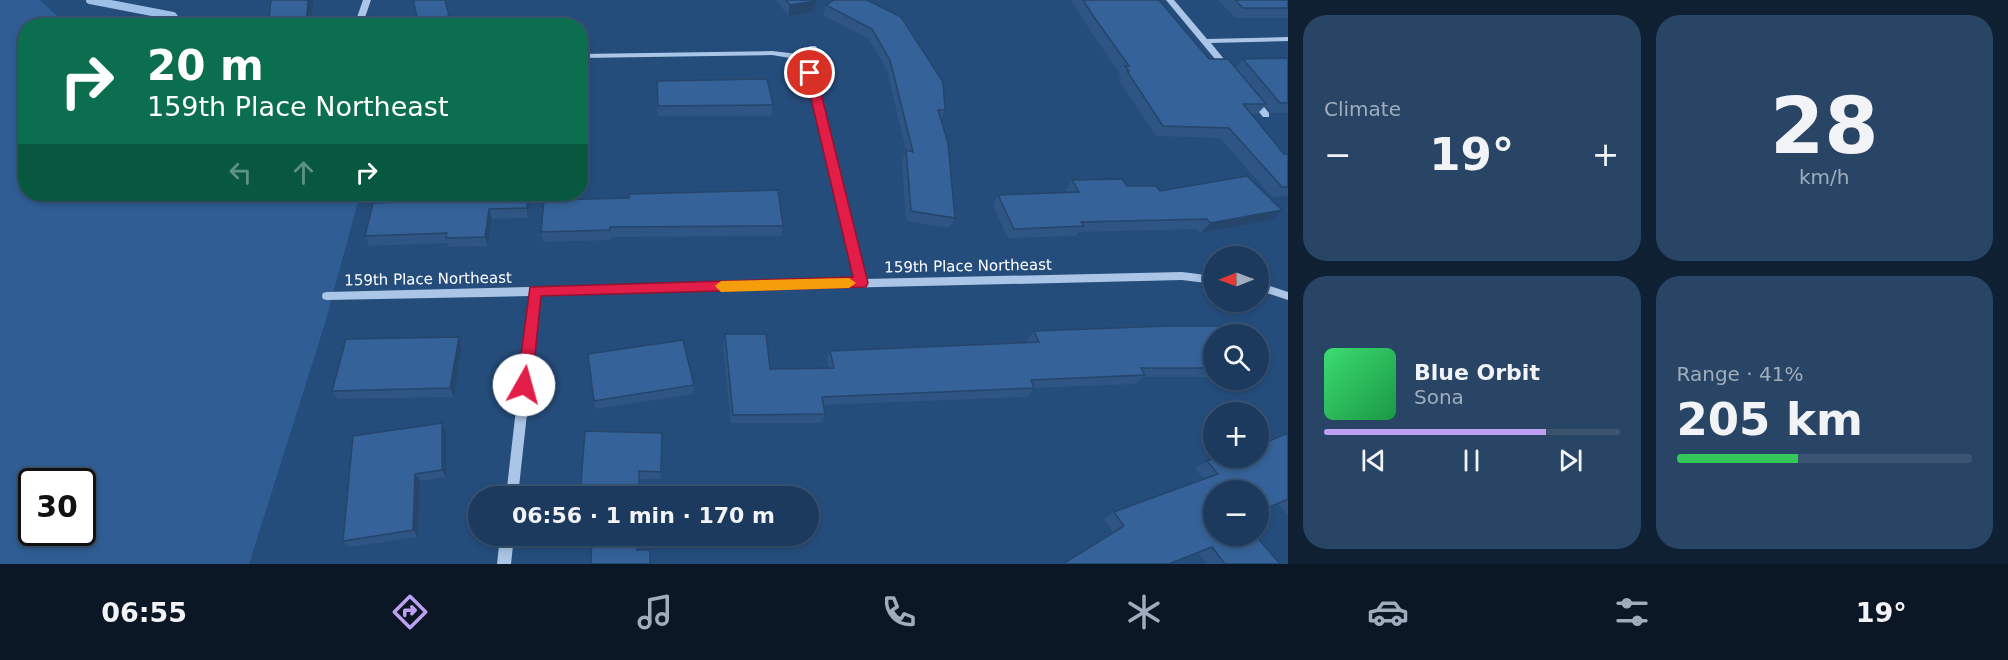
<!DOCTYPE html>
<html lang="en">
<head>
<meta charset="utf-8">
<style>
  :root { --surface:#1c3a5d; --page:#294566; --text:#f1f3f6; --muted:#a0adbc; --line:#3a5472; --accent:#bca0f2 }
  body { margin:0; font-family:"DejaVu Sans",sans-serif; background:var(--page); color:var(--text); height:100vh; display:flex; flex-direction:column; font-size:22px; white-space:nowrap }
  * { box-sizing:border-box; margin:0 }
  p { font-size:20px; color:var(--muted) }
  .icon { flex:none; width:33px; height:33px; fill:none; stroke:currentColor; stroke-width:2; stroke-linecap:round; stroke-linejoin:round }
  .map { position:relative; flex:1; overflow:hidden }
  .sheet { display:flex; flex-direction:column; gap:15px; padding:15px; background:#0f2033; width:720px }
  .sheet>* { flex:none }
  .hud { position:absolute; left:18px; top:18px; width:570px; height:183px; border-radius:24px; box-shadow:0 3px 9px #0003,0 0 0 2px var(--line); background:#0b6e4f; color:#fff; overflow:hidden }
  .needle { width:39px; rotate:269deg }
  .fabs { position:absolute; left:1203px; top:246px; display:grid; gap:12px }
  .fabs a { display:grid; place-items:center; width:66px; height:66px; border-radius:50%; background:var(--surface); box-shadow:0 3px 9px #0003,0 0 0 2px var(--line); font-size:30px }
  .speed { position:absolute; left:18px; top:468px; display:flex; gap:12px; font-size:30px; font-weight:700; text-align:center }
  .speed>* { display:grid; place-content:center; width:78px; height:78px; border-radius:50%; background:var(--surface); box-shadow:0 3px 9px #0003,0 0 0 2px var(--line); line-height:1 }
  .speed .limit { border:3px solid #111; border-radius:9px; background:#fff; color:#111 }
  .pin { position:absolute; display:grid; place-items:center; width:51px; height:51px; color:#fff; margin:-26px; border:3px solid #fff; border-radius:50%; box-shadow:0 2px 6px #0007 }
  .me { position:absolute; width:66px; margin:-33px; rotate:7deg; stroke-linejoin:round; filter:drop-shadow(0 0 4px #0008) }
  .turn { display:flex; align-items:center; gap:21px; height:126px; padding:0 30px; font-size:27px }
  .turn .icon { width:78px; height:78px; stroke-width:2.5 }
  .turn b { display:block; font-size:42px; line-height:51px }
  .lanes { display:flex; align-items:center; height:57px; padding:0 30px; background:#0003; justify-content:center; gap:30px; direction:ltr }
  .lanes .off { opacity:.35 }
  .big { font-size:45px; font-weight:600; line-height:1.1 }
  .sheet .widget { flex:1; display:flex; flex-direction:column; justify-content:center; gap:9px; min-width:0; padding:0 21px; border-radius:24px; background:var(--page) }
  .sheet .dial { align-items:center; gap:0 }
  .dial b { font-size:78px; line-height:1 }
  .song { display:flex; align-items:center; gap:18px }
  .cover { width:72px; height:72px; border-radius:9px; background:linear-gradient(135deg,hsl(140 70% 55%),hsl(140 70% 35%)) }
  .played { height:6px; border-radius:3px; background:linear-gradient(90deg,var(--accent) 75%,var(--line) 75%) }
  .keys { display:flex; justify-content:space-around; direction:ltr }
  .heat { display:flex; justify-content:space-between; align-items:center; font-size:33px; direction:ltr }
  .charge { height:9px; border-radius:4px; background:linear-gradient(90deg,#34c759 41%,var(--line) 0) }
  .sheet .tiles { flex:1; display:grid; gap:15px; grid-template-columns:repeat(2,1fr) }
  .trip { position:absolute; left:468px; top:486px; width:351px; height:60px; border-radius:30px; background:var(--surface); box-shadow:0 3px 9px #0003,0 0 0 2px var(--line); font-weight:600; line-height:60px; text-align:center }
  .tabs { display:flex; height:96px; justify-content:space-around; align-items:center; background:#0b1725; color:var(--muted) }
  .tabs .icon { width:42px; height:42px }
  .tabs .selected { color:var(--accent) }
  .tabs b { font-size:27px; color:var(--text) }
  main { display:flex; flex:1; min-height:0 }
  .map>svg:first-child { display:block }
  .green { fill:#305e94; fill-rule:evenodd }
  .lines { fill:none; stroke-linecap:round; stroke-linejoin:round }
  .stream { stroke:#9ec0e6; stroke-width:8 }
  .minor { fill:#aac5e5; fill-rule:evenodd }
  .wall { fill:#2e5584 }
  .shaded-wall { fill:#25456b }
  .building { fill:#356399; stroke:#25456b; stroke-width:1.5 }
  .route { fill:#e11d48; stroke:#92132f; stroke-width:1.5 }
  .slow { fill:#f59e0b }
  .labels { text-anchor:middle; stroke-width:6; stroke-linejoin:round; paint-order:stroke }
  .street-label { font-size:15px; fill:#fff; stroke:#254d7c }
</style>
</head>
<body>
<main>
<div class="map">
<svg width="1288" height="564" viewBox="0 0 1288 564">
  <rect width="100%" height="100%" fill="#254d7c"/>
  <path class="green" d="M0,0h40l26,25 -40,1v168h334l-35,129 -76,241h-249zM32,482h50v50h-50z"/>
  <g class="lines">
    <path class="stream" d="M90,0l83,16 7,10"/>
    <path class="minor" d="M363,0h8l-9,26h-8z
      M1166,0h8l33,39 81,-2v4l-77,2 21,26 -4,3 -3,-1z
      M810,46h6l1,2 -14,10 11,15 51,206 317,-7 32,4v8l-32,-4 -642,15 -22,201h-12l23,-200 -202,4 -4,-1 -1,-3 1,-3 4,-1 528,-13 -49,-206 -10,-14 -24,-4 -192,3v-4l192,-3 26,3z
      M1253,96l3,1 13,16v4h-6l-13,-16v-4z
      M1258,282l30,10v8l-30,-10z
      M500,536h14l-3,28h-14z"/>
  </g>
  <path class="wall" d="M776,0h39l-1,11 -26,5z
    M867,0l78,110 -4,10 14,98 -6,10 -43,-7 -4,-60 4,-10 -19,-81 -18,-31 -46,-24 3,-10z
    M1071,0h88l50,59 27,9 7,-9 45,-1v55h-17l-6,-7 -8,8h-6l33,40h4v42l-16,1 -52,-59 -64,-2 -36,-54 1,-2 -2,-4 1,-2 -32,-47z
    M1218,0h70v18h-52z
    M657,81l116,24 -2,11h-114z
    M1072,180l55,6 155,24 -11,10 -70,13 -4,-4 -118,3 -3,4 -68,2 -15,-33 5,-10 69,-2 -1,-3z
    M530,194l-2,24 -36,1 -4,27 -39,1 -1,-4 -79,3 -4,-10 88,-36z
    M544,200l239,26 -2,10 -170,1v3l-68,2 -2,-10z
    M1034,331l180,3v43h-71l-8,7 -101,4 -7,9 -204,8 2,9 -4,9h-90l-8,-80 2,-9 45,35 59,-1 -2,-8 3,-9 198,-8 -1,-3z
    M459,337l3,9 -8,51 -116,2 -6,-8z
    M588,354l106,31 -1,9 -98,15z
    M446,431v46l-26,4 -2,56 -68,10 -7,-6z
    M662,433l-1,46h-22l-59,17z
    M1288,433v82l-10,-11 -64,-14 66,74h-73l-8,-10 -27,10h-109l50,-32 -9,-13 10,-7 90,-33 -9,-10 12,-8 51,-3z"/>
  <path class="shaded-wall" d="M308,0h5l-2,26h-5z
    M816,1l-2,10 -26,5 2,-11z
    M449,16l2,10h-32l-1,-5z
    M528,194h2l-2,24 -1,-10z
    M489,209l3,10 -4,27 -3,-9z
    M1282,210l-11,10 -70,13 9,-10z
    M459,337l3,9 -8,51 -4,-9z
    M442,423l4,8v46l-4,-7z
    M415,474l5,7 -2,56 -5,-7z
    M1212,547l-40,17h-3z"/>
  <path class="building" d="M271,0h37l-2,26h-38z
    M413,0h32l4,16 -31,5z
    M786,0h29l1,1 -26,4z
    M834,0h33l34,17 42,65 2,28h-7l10,33 7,75 -44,-7 -5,-61 7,2 -23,-92 -18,-31 -46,-24z
    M1083,0h76l50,59h19l38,45h-23l41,50h4v33h-6l-53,-59 -66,-2 -36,-55h2l-4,-5h4l-35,-49z
    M1235,0h53v8h-45z
    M1288,58v45h-8l-37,-44z
    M767,79l6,26 -115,1 -1,-25z
    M1247,176l35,34 -72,13 -3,-4 -126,3 3,4 -70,3 -16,-34 81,-3 -7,-12 50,-1 5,7h29l4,5z
    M778,190l5,36 -173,1v3l-69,2 3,-32 85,-2v-4z
    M454,194h74l-1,14 -38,1 -4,28 -39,1 1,-5 -82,3 8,-33 80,-3z
    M1168,326h62l5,8h-21v34h-73l4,7 -114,5 3,8 -212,9 3,17 -92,1 -8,-81h41l4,35 64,-1 -4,-17 209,-9 -5,-11z
    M459,337l-9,51 -118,3 14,-52z
    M683,340l11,45 -100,16 -6,-47z
    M442,423v47l-27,4 -2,56 -70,11 10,-105z
    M585,431l77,2 -1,39 -22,-1v25h-59z
    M1288,433v66l-30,13v-22h-44v46h42l24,28h-55l-13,-17 -43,17h-106l61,-38 -10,-14 104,-38 -11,-13 9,-3h42v-12z
    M592,536h45v14h13v14h-59z"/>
  <path class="route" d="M810,70l6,3 52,210 -2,4 -325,9 -9,89 -2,4 -6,2 -5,-2 -2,-4 13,-98 323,-10 -48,-204z"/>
  <path class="slow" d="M849,278l7,5 -7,5 -128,4 -6,-6 6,-5z"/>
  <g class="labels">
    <g class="street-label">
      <text transform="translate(968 266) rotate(-1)" y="5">159th Place Northeast</text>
      <text transform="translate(428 279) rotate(-1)" y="5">159th Place Northeast</text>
    </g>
  </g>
</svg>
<div class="fabs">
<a><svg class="needle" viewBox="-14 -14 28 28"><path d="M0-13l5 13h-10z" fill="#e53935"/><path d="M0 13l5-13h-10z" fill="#a0adbc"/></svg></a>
<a><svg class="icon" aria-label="search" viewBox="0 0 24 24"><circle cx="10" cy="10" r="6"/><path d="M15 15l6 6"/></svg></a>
<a>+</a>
<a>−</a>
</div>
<div class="speed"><div class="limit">30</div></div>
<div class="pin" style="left:810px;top:73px;background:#d93025"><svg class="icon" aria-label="arrive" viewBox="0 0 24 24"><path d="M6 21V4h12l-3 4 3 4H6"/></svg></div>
<svg class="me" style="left:524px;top:385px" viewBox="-20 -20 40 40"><circle r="19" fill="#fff"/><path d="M0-13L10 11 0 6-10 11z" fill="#e11d48"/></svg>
<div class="trip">06:56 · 1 min · 170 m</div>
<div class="hud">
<div class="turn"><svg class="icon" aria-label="right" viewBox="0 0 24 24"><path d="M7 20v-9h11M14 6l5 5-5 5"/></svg><div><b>20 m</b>159th Place Northeast</div></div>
<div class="lanes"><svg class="icon off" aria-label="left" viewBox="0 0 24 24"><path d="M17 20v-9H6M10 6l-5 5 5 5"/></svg><svg class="icon off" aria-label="ahead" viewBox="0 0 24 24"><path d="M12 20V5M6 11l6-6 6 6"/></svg><svg class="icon" aria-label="right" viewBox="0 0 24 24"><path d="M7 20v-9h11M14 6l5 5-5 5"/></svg></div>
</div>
</div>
<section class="sheet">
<div class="tiles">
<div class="widget"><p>Climate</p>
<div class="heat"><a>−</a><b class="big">19°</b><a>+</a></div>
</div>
<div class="widget dial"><b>28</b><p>km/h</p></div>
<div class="widget">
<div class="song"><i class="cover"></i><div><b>Blue Orbit</b><p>Sona</p></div></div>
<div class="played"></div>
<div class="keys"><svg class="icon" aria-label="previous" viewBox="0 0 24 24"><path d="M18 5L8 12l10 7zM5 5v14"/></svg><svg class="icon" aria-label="pause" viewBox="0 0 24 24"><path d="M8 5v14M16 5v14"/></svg><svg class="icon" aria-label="next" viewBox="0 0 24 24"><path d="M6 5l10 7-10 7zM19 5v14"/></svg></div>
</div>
<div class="widget"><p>Range · 41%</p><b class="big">205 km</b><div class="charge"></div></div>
</div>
</section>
</main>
<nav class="tabs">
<b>06:55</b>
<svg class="icon selected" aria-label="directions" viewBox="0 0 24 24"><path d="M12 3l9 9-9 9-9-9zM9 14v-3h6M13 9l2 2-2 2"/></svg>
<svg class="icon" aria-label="music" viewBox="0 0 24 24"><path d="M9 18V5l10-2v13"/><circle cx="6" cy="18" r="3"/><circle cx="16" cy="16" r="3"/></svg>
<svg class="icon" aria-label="phone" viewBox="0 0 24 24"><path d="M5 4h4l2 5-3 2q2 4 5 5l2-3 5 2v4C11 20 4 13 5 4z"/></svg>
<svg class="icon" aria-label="climate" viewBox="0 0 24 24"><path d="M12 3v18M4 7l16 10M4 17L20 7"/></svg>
<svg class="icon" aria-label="car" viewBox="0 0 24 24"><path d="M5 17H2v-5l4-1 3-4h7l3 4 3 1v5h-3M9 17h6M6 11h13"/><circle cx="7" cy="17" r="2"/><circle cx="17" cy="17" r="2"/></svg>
<svg class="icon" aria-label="filters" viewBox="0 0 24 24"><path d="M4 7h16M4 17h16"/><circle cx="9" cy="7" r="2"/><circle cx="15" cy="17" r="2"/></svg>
<b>19°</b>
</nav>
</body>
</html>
